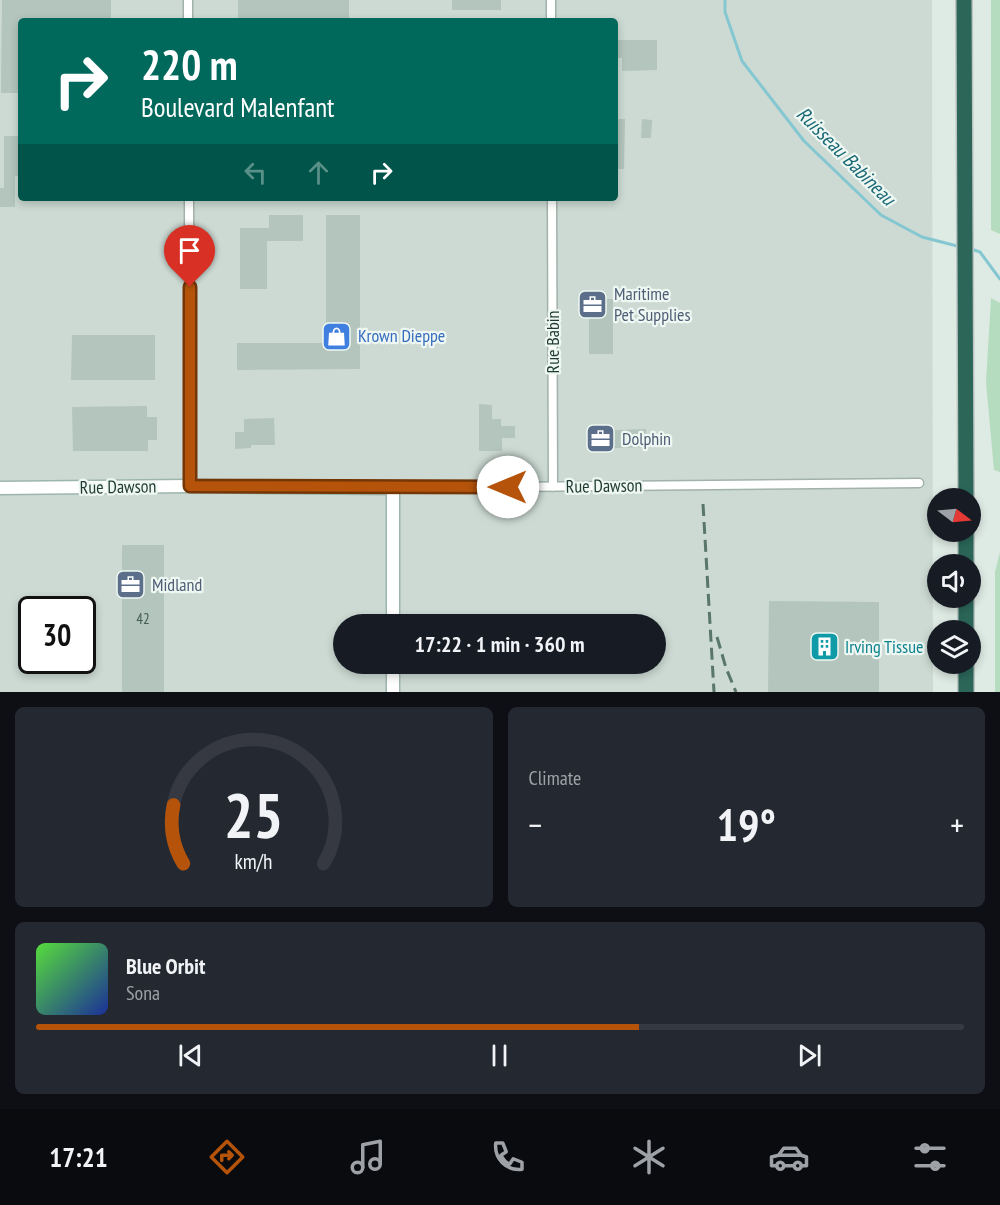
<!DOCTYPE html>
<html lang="en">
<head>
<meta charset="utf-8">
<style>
  :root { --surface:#171b24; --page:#242831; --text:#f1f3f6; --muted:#9ea1a6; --line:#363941; --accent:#b45309 }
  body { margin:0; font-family:"PT Sans Narrow",sans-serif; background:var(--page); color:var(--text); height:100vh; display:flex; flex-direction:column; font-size:22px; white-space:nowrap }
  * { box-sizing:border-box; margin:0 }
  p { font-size:20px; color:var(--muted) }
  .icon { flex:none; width:33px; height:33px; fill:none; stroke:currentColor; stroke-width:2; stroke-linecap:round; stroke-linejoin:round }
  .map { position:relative; height:692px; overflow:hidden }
  .drawer { display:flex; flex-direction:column; gap:15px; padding:15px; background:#0d0f14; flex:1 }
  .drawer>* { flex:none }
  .guide { position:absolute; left:18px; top:18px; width:600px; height:183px; border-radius:6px; box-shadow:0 3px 9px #0003; background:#00695c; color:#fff; overflow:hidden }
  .needle { width:39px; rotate:106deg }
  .fabs { position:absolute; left:927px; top:488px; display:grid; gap:12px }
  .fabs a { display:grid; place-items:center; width:54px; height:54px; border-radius:50%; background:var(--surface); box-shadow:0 3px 9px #0003; font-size:30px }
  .speed { position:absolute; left:18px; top:596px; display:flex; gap:12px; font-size:30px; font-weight:700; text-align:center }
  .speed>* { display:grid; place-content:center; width:78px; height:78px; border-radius:50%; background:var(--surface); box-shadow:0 3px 9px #0003; line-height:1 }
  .speed .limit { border:3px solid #111; border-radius:9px; background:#fff; color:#111 }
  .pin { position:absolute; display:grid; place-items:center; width:51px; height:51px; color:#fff; margin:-62px -26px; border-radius:50% 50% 50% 0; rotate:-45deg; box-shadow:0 0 6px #0007 }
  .pin .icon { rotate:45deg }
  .me { position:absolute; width:66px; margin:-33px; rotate:270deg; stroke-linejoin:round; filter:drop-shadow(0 0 4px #0008) }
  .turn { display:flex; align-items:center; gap:21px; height:126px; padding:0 24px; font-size:27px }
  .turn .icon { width:78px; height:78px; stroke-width:2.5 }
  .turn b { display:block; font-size:42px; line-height:51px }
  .lanes { display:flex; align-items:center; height:57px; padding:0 24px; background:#0003; justify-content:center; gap:30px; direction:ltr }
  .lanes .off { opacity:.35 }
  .big { font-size:45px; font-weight:700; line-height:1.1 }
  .drawer .card { flex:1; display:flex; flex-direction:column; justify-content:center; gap:9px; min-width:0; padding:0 21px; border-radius:9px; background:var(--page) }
  .drawer .dial { align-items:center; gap:0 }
  .dial svg { height:156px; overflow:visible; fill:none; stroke:var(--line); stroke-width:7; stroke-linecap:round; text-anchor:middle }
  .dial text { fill:var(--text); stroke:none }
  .song { display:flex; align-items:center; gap:18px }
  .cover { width:72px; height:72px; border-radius:9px; background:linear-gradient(135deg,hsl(110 70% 55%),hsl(230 70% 35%)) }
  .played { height:6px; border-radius:3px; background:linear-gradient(90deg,var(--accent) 65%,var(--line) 65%) }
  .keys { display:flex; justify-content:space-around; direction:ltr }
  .heat { display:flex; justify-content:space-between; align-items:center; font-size:33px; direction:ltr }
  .drawer .tiles { flex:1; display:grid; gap:15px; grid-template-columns:1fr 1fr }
  .card:last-child { grid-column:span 2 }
  .trip { position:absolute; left:333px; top:614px; width:333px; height:60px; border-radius:30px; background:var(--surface); box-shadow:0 3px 9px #0003; font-weight:700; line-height:60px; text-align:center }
  .tabs { display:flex; height:96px; justify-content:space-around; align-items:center; background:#090b0e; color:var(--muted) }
  .tabs .icon { width:42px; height:42px }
  .tabs .active { color:var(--accent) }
  .tabs b { font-size:27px; color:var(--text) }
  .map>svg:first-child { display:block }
  .built { fill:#ccdad3; fill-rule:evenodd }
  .green { fill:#b6dcbf }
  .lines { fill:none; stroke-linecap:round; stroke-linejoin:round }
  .stream { stroke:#84c7d1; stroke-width:3 }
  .building { fill:#b3c5bd }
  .street-casing { stroke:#a1b2ab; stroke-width:11 }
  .secondary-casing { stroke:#9db6ac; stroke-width:15 }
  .highway-casing { stroke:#bcc4c2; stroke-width:18 }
  .street { stroke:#fff; stroke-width:8 }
  .secondary { stroke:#fff; stroke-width:12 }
  .highway { stroke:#2b6659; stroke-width:15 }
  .rail { stroke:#59766d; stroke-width:3; stroke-dasharray:12 6; stroke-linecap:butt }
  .route-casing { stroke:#753606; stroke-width:15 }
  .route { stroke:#b45309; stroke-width:10 }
  .labels { text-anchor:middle; stroke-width:4.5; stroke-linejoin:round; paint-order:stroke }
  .number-label { font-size:15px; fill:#445d55 }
  .service-label { font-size:18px; fill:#4e5e75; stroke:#eef7f2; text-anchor:start }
  .shop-label { font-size:18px; fill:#366cbe; stroke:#eef7f2; text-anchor:start }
  .street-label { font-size:18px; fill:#1f3a32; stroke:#eef7f2 }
  .culture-label { font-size:18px; fill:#0d838f; stroke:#eef7f2; text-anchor:start }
  .water-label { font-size:20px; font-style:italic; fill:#196876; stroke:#eef7f2 }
</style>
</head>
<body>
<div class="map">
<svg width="1000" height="692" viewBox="0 0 1000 692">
  <rect width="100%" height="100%" fill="#deeae4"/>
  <path class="built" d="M0,0h932l1,692h-933zM21,21h594v177h-594zM32,609h50v51h-50zM344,624h312v39h-312z"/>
  <path class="green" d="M991,0h9v234l-9,-4z
    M991,298l9,5v169l-6,-2 -8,-88z
    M1000,552v140h-5v-120z"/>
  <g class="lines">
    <path class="stream" d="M725,0v12l17,49 62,80 77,74 41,22 39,10
      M971,249l9,3 20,27"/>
  </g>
  <path class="building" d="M2,0h109v21h-90v72h-20z
    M238,0h111v21h-111z
    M452,0h49v10h-49z
    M615,40h42v30l-35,1v-13h-7z
    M615,119h10l-1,50h-9z
    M642,119l10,1 -1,18h-10z
    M4,136h15v40h-4v31h-15v-19h4z
    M269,215h34v26h-36v48h-27v-61h29z
    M326,215h34v154l-123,1v-27h89z
    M589,299h24v55h-24v-41h-7v-10h7z
    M72,335h83v45h-84z
    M479,404l13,1v14h9v7h14v12h-13v13h-23z
    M147,406v11h10v23h-9v11h-75l-1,-44z
    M274,418l1,27h-24v3l-16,1v-17h9v-13z
    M646,429v18l-51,2 -1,-18z
    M122,545h42v147h-42z
    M769,601l110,1v90h-111z"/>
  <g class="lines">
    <defs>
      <path id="street" d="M188,0v21
        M551,0v21
        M189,198l1,288
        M552,198l1,289
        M393,488l526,-5"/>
      <path id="secondary" d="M0,488l190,-2 203,2v136
        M393,663v29"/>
      <path id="highway" d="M964,0l2,498
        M966,531v33
        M966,597v33
        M966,663v29"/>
    </defs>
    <use href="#street" class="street-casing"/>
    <use href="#secondary" class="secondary-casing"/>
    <use href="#highway" class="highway-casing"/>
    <use href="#street" class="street"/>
    <use href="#secondary" class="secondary"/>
    <use href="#highway" class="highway"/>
    <path class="rail" d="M703,504l11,188
      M717,637l9,31 10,24"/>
  </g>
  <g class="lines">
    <defs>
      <path id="route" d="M190,287v199l318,1"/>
    </defs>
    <use href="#route" class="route-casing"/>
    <use href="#route" class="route"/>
  </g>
  <defs>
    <symbol id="office-square" viewBox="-11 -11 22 22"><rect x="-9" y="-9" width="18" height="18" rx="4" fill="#5c6f8a" stroke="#eef7f2"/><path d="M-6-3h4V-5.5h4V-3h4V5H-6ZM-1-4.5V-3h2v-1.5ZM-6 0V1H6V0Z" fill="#fff"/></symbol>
    <symbol id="shop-square" viewBox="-11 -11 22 22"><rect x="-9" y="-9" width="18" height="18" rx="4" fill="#3f7fe0" stroke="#eef7f2"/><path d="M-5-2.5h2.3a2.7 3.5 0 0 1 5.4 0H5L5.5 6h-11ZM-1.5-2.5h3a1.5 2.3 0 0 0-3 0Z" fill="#fff"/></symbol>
    <symbol id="building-square" viewBox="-11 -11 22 22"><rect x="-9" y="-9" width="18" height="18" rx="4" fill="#0f9aa8" stroke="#eef7f2"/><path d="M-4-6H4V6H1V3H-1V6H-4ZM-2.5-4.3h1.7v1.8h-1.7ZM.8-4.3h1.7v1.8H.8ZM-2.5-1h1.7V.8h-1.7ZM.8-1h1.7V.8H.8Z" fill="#fff"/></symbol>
  </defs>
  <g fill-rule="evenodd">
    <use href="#office-square" x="576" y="288" width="33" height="33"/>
    <use href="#shop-square" x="320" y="320" width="33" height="33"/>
    <use href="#office-square" x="584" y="422" width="33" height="33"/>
    <use href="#office-square" x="114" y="568" width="33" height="33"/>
    <use href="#building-square" x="808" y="630" width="33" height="33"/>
  </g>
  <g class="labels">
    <g class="number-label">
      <text x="143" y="624">42</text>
    </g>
    <g class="service-label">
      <text x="614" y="300">Maritime<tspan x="614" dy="21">Pet Supplies</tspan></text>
      <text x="622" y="445">Dolphin</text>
      <text x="152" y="591">Midland</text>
    </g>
    <g class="shop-label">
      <text x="358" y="342">Krown Dieppe</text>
    </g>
    <g class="street-label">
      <text transform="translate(553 342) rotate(-90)" y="6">Rue Babin</text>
      <text transform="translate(604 486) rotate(-1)" y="6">Rue Dawson</text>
      <text transform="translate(118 487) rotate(-1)" y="6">Rue Dawson</text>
    </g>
    <g class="culture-label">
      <text x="845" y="653">Irving Tissue</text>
    </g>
    <g class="water-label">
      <text transform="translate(846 156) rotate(45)" y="7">Ruisseau Babineau</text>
    </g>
  </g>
</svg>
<div class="fabs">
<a><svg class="needle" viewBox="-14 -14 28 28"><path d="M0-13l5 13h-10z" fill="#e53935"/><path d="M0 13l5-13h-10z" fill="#9ea1a6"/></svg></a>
<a><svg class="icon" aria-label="sound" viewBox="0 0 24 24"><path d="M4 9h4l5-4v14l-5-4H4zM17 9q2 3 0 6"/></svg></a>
<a><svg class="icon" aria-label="layers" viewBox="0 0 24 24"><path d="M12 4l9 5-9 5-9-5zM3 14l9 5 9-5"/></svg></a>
</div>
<div class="speed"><div class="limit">30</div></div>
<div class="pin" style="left:190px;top:287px;background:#d93025"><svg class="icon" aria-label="arrive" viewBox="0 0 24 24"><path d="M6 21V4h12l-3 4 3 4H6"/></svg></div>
<svg class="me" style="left:508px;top:487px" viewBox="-20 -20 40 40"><circle r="19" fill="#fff"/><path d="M0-13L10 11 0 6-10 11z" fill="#b45309"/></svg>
<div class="trip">17:22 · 1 min · 360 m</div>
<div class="guide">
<div class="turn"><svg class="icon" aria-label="right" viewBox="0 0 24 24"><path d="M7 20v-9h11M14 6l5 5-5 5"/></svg><div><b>220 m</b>Boulevard Malenfant</div></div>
<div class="lanes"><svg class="icon off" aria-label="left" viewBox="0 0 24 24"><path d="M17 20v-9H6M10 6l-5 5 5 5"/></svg><svg class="icon off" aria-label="ahead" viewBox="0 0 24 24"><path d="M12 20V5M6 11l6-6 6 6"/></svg><svg class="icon" aria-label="right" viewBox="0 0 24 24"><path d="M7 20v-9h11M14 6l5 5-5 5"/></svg></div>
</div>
</div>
<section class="drawer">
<div class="tiles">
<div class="card dial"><svg viewBox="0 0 100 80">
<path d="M14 69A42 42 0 1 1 86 69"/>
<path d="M14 69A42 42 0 0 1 9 39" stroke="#b45309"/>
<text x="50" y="56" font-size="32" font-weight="700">25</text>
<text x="50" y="72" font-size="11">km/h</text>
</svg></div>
<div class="card"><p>Climate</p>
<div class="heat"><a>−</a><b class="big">19°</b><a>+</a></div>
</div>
<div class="card">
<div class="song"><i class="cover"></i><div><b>Blue Orbit</b><p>Sona</p></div></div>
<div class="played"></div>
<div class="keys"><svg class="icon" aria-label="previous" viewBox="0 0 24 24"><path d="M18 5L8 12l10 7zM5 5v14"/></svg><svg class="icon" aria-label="pause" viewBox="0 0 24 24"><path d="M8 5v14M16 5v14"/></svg><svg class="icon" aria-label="next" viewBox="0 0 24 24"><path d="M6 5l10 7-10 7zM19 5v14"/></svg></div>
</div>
</div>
</section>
<nav class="tabs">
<b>17:21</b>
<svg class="icon active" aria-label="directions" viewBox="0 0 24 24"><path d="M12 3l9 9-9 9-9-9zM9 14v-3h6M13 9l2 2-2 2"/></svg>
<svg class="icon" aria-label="music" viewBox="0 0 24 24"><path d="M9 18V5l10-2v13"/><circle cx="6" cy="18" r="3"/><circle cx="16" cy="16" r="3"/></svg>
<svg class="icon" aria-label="phone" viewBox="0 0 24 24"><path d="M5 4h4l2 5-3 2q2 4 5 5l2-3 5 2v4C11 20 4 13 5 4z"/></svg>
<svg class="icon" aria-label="climate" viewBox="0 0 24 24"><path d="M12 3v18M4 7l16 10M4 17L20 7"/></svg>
<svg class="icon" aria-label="car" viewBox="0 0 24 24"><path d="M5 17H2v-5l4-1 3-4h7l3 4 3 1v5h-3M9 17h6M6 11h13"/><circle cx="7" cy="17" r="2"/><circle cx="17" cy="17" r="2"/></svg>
<svg class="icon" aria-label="filters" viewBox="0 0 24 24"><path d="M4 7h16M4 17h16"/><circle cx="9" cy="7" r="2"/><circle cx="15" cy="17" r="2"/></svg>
</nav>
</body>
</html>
